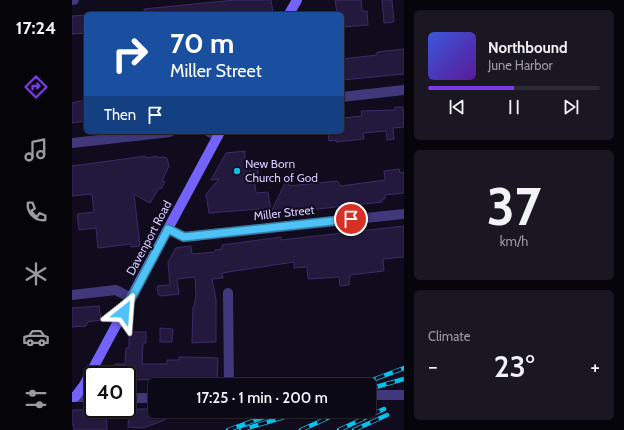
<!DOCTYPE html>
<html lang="en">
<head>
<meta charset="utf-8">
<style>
  :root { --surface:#0c0916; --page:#1a1723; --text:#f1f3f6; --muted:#9a9aa1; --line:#2c2a35; --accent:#7c3aed }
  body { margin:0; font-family:Cabin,sans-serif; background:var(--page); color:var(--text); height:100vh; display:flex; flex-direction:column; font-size:15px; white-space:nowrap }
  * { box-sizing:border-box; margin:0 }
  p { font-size:13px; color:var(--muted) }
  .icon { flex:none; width:22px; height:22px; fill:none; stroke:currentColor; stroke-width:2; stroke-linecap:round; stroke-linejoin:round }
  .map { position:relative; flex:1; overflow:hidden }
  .panel { display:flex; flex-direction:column; gap:10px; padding:10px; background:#07050c; width:220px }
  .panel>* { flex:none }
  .guide { position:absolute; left:12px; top:12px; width:260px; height:122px; border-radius:6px; box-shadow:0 1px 3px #0004,0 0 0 1px var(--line); background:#1a4fa0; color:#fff; overflow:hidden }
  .speed { position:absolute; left:12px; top:366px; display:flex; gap:8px; font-size:20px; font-weight:700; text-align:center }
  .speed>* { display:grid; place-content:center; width:52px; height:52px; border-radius:50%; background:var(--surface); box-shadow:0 1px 3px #0004,0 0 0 1px var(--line); line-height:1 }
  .speed .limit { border:2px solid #111; border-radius:6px; background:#fff; color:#111 }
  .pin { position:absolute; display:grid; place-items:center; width:34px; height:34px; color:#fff; margin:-17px; border:2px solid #fff; border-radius:50%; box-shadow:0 1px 4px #0007 }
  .me { position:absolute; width:44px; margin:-22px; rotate:28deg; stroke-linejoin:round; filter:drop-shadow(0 0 3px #0008) }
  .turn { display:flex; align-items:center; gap:14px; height:84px; padding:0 20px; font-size:18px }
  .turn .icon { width:52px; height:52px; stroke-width:2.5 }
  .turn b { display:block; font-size:28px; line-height:34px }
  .then { display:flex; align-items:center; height:38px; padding:0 20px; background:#0003; gap:8px; font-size:15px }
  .big { font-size:30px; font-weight:600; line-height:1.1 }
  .panel .tile { flex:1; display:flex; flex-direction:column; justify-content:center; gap:6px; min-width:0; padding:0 14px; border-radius:6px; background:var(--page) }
  .panel .dial { align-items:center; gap:0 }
  .dial b { font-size:52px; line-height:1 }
  .song { display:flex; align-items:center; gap:12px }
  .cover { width:48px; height:48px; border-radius:6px; background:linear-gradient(135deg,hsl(230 70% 55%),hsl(270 70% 35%)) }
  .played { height:4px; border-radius:2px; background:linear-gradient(90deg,var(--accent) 50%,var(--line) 50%) }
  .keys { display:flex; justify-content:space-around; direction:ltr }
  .heat { display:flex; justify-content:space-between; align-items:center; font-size:22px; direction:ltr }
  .trip { position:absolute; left:76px; top:378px; width:228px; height:40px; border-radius:6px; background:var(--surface); box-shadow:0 1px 3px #0004,0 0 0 1px var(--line); font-weight:600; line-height:40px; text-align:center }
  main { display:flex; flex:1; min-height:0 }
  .tab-bar { display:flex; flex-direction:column; width:72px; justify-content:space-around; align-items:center; background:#050409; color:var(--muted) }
  .tab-bar .icon { width:28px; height:28px }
  .tab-bar .current { color:var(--accent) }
  .tab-bar b { font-size:18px; color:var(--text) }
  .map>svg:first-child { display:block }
  .building { fill:#23193d; stroke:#3d2b69 }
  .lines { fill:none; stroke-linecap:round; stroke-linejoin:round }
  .street { stroke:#40387b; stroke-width:10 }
  .secondary { stroke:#7463fb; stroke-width:10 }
  .rail-casing { stroke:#07c2ec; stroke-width:4.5 }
  .rail { stroke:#100c1d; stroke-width:3; stroke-dasharray:9; stroke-linecap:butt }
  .route-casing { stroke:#337fa1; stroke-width:10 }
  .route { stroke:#4fc3f7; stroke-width:7 }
  .poi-dot { fill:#07c2ec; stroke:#100c1d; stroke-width:1.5 }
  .labels { text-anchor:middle; stroke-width:4; stroke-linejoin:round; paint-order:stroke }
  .poi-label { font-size:12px; fill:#d4c9fe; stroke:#100c1d; text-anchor:start }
  .street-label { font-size:12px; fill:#d4c9fe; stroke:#100c1d }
</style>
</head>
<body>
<main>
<nav class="tab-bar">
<b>17:24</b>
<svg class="icon current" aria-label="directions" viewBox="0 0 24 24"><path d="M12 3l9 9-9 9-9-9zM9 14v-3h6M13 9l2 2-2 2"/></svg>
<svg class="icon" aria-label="music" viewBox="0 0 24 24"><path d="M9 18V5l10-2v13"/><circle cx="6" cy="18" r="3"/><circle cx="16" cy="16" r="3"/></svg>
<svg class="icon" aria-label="phone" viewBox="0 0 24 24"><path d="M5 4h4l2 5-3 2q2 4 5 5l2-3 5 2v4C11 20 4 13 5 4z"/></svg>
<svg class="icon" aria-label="climate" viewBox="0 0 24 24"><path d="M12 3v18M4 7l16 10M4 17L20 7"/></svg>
<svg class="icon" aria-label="car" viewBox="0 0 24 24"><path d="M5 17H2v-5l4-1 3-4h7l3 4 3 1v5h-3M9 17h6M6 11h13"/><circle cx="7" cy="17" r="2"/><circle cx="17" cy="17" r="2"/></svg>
<svg class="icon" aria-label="filters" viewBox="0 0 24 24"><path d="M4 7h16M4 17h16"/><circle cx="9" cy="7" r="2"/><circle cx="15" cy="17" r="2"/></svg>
</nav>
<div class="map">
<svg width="332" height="430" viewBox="0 0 332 430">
  <rect width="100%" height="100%" fill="#100c1d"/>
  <path class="building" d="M163,0h36l2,13 -128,1 -1,-5z
    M263,0h26l1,11h5l1,14 -25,2 -1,-14h-5z
    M310,0h10l2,22 -10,1z
    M14,15v18l-14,1v-18z
    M332,49v25l-62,6v-21l35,-4v-3z
    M14,100v21l-14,2v-20z
    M323,107h8l1,20 -11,1 1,11 -7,1 -1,-9 -23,2 1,6 -28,3v-2l-7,1 -1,-9h16l-2,-14 20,-2 -1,-5 34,-1z
    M173,151v10l8,-1v8l5,-1v8l-4,1 2,17 12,-1 3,20 17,-35 1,9 48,-5 4,5 44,-6 -1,-9 15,-2 1,4 4,-1v21l-19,2v4h-3v3l-111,12v3l-12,1v-9l-50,4 -3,-19 13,-15 -8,1 15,-27z
    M74,156v2l11,-2 1,2 5,-1 4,1 2,8 -7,15 3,1 -4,7 -2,-1 -9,15 -16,-9 6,52 -9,1v-3l-33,4 -2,-20 -17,2 -2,-16 17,-2 -2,-18 -20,2v-30z
    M332,226v31l-21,2 1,12 -34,4 -1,10 -9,1 -1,-9 -31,2 -1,-12 -13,1v-6l-72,11 1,5 -11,1 4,20v43h-3l-21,1 1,-36h1l2,-12 -1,-18 -18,2 2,15 -18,2 -3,-2 -1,-8 13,-1 -2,-23 8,-14 15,-2 1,8 23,-2v-2l7,-1v-4l59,-8v3z
    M27,306l2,14 -13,2 -2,4 -14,1v-19z
    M88,328l13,1 -1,13h-12z
    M57,332h17v11h-3l-1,21h25v-4h12v-3h6l33,1 -1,24h-25l1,-3h-15l-51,1v-5h-12v-11h10l1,-16h3z
    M57,409h26v2h11l-1,9 -22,8 -15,-1z
    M0,410h34l1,20h-33v-5h-2z"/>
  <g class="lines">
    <path class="street" d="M0,0h2
      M270,97l62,-7
      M137,132l9,4
      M0,143l98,-11
      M96,229l16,8 220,-23
      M156,293l1,92
      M0,295l44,-5 15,8
      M297,395h35
      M3,397h18
      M55,398h28"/>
    <path class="secondary" d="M217,14l8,-14
      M0,397h3l9,-12 136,-253"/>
    <defs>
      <path id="rail" d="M287,385l45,-17
        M297,389l35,-10
        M156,430l53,-19
        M169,430l63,-19
        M229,430l42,-19
        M267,430l45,-21
        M282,430l33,-15"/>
    </defs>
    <use href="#rail" class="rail-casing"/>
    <use href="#rail" class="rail"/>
  </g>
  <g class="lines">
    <defs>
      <path id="route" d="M52,312l44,-83 16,8 167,-18"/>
    </defs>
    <use href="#route" class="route-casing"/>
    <use href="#route" class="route"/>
  </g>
  <circle class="poi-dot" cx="165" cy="171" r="4"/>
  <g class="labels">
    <g class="poi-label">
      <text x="173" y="168">New Born<tspan x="173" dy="14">Church of God</tspan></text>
    </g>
    <g class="street-label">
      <text transform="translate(212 213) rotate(-6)" y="4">Miller Street</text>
      <text transform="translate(77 238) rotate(-62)" y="4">Davenport Road</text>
    </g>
  </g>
</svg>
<div class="speed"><div class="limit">40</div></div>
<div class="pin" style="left:279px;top:219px;background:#d93025"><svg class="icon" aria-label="arrive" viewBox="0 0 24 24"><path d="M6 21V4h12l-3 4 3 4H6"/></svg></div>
<svg class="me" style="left:52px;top:312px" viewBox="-20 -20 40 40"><path d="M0-17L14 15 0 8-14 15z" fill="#4fc3f7" stroke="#fff" stroke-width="4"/></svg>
<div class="trip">17:25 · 1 min · 200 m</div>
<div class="guide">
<div class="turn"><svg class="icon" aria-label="right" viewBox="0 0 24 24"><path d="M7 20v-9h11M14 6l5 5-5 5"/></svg><div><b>70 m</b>Miller Street</div></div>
<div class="then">Then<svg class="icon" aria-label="arrive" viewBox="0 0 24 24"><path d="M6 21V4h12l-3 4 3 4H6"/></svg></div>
</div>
</div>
<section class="panel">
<div class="tile">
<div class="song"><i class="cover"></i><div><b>Northbound</b><p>June Harbor</p></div></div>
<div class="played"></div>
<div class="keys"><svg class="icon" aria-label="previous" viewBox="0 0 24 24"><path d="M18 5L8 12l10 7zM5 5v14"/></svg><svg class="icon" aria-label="pause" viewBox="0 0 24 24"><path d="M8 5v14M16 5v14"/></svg><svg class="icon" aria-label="next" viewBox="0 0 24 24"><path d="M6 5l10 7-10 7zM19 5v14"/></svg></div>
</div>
<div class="tile dial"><b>37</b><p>km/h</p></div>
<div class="tile"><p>Climate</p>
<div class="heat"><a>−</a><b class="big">23°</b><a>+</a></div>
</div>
</section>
</main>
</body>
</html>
